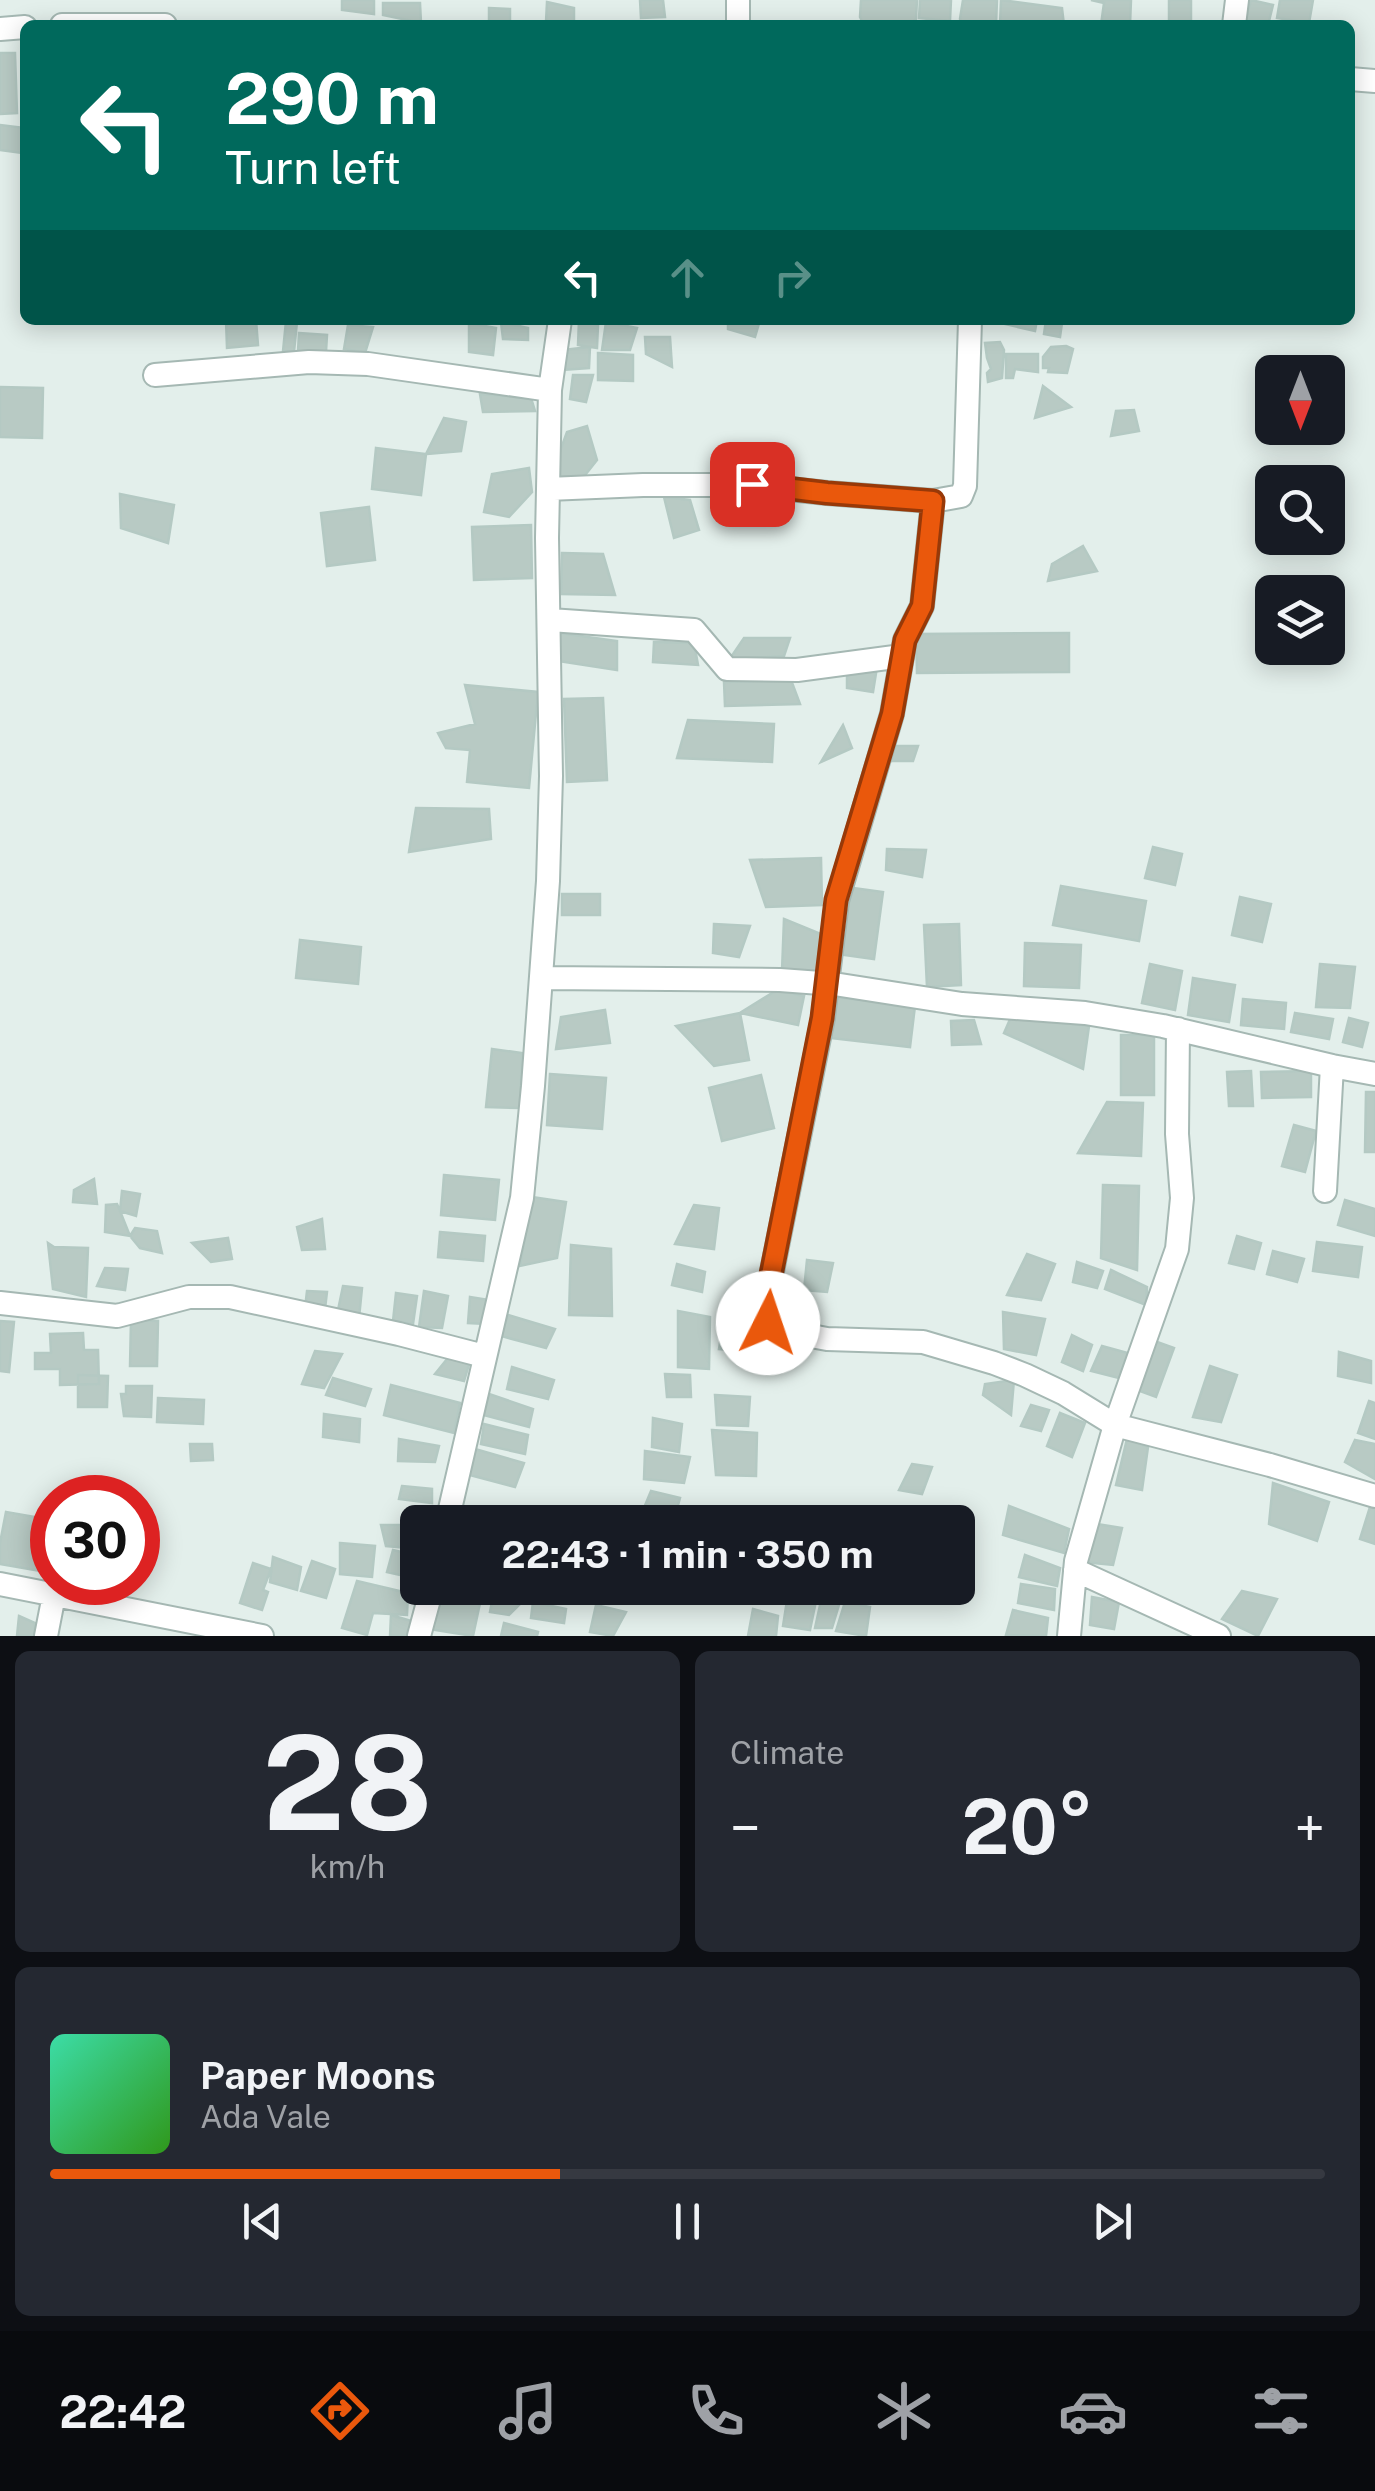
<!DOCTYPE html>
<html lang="en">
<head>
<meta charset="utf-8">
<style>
  :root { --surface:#171b24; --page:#242831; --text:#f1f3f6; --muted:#9ea1a6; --line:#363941; --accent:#ea580c }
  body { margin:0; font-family:"Public Sans",sans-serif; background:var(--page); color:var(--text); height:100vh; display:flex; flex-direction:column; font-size:38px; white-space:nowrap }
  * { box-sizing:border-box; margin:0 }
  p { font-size:32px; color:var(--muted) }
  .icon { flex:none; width:55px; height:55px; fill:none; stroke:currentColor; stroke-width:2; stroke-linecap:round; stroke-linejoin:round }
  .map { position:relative; height:1636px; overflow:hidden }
  .panel { display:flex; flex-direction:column; gap:15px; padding:15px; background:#0d0f14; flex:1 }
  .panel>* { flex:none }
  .guide { position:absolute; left:20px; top:20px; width:1335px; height:305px; border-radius:15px; box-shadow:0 5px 25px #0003; background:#00695c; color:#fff; overflow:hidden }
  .needle { width:65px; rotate:180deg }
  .controls { position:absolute; left:1255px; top:355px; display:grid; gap:20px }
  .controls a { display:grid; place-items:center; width:90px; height:90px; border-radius:15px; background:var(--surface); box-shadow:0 5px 25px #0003; font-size:50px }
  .speed { position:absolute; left:30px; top:1475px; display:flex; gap:20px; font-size:50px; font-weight:700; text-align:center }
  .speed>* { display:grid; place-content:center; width:130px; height:130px; border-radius:50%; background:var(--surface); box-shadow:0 5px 25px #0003; line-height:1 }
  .speed .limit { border:15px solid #d22; background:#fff; color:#111 }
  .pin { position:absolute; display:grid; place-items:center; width:85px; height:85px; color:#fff; margin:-42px; border-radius:20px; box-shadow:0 5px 15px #0006 }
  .me { position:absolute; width:110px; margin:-55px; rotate:4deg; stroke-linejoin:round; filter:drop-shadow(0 0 8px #0008) }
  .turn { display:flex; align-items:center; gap:35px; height:210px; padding:0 40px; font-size:45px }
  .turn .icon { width:130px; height:130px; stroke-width:2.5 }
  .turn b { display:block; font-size:70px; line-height:85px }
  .lanes { display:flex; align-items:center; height:95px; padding:0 40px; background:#0003; justify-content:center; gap:50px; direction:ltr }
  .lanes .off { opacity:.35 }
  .big { font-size:75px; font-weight:700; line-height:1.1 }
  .panel .tile { flex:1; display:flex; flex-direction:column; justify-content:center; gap:15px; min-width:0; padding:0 35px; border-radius:15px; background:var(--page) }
  .panel .dial { align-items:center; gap:0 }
  .dial b { font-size:130px; line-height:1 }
  .song { display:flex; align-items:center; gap:30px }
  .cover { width:120px; height:120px; border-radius:15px; background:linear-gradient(135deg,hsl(160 70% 55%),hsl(110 70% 35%)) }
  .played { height:10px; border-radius:5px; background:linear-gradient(90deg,var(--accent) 40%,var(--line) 40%) }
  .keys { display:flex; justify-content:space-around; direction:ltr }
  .heat { display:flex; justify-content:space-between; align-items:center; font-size:55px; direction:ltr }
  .panel .tiles { flex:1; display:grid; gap:15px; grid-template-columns:1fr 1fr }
  .tile:last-child { grid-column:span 2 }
  .trip { position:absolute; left:400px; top:1505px; width:575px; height:100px; border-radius:15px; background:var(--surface); box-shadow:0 5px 25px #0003; font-weight:700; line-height:100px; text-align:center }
  .tab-bar { display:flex; height:160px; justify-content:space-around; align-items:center; background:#090b0e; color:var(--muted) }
  .tab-bar .icon { width:70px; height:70px }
  .tab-bar .selected { color:var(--accent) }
  .tab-bar b { font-size:45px; color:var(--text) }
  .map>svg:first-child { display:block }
  .building { fill:#b8cac4; stroke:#b4c9c3; stroke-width:2.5 }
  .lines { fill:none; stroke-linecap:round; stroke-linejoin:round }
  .street-casing { stroke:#a5b8b3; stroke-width:26 }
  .street { stroke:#fff; stroke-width:22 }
  .route-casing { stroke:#983908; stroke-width:25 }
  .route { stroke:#ea580c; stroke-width:18 }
</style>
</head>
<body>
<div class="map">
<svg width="1375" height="1636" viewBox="0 0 1375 1636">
  <rect width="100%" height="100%" fill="#e3efeb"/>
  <path class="building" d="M342,0h32v14l-32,-4z
    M640,0h23l2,17 -24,1z
    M861,0h56l-1,19 -8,6h-44l-4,-8z
    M920,0h31l-1,21 -31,-3z
    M963,0h34l-1,25h-34l-2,-6z
    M1001,0l61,8 2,17h-64z
    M1091,0h40l-1,25h-29l3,-22z
    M1169,0h22v25h-22z
    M1251,0l22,5 -5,20 -23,-3z
    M1313,0l-4,23 -32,-5 3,-18z
    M547,2l27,6v17l-28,-3z
    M383,3h37l1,20 -38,-8z
    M489,8l21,1v16h-21z
    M0,53h15l2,60 -17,1z
    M0,125l25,3 -2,25 -23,-3z
    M226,320h30l2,25 -31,3z
    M579,320l19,5 -1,23 -19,-3z
    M728,320h32l-5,17 -27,-8z
    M997,320h40l-2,11 -39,-9z
    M1046,320h21l-5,3 -2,14 -16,-3z
    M286,321l11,1 -3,30 -11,-1z
    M501,322l27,6v12l-25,-1z
    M606,322l31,6 -7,22h-28z
    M469,323l27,5 -3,27 -24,-3z
    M348,325l25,2 -8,26 -21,-4z
    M299,333l28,2 -1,17 -28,-1z
    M645,337h25l2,30 -26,-13z
    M1000,342l4,8 -2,28 -14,4 -1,-9 4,-4 -4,-11 -2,-15z
    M1066,346l7,3 -6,24 -19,-1 1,-4h-6v-11l8,-10z
    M590,347l-1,21 -26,2 -1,-20z
    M598,353l35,2v26l-35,-1z
    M1006,354h32v18l-23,-3 -2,9h-7z
    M573,375h20l-7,27 -16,-3z
    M1043,386l28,21 -36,11z
    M0,387l43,1 -1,50 -42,-1z
    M480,394l51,4 4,13 -52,1z
    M1134,410l5,21 -28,5 5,-25z
    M444,418l22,4 -5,29 -35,3z
    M587,426l10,34 -19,24h-30l19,-52z
    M376,448l50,6 -5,41 -49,-6z
    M529,468l3,24 -23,25 -25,-5 8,-38z
    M120,494l54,11 -6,38 -47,-15z
    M664,497l26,3 9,30 -25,8z
    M369,507l6,53 -48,6 -6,-53z
    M531,525l1,53 -58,2 -2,-53z
    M1083,546l14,25 -49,10 4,-17z
    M562,553l41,1 12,41 -54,-1z
    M559,633l58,8v29l-59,-9z
    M1069,633v39l-152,1 -1,-39z
    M744,638h46l-6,18 -55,4z
    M654,642l40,1 4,22 -45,-3z
    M877,667l-4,25 -26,-4v-16z
    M791,680l9,24 -75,2 -1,-24z
    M465,685l73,7 -9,96 -62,-6 3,-32 -24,-2 -8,-15 37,-9z
    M603,698l4,82 -40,2 -3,-83z
    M688,720l86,4 -2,38 -95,-4z
    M843,725l9,23 -31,14z
    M893,746h25l-5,15h-27z
    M416,808l73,1 2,30 -82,13z
    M1153,847l29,7 -7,31 -30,-7z
    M887,849l39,1 -4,27 -36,-7z
    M821,858l1,47 -56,2 -16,-47z
    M1061,886l85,15 -7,40 -86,-16z
    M846,887l37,5 -9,67 -37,-5z
    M562,894h38v21h-38z
    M1240,897l31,7 -9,38 -30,-7z
    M784,919l37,15 -1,38 -38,-1z
    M714,924l36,2 -11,31 -26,-4z
    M959,924l2,61 -34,2 -3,-62z
    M300,940l61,7 -3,37 -62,-6z
    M1025,943l56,2 -2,43 -55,-2z
    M1150,964l32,7 -7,39 -33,-7z
    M1320,964l35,3 -5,41 -34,-1z
    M1193,978l42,7 -6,37 -41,-7z
    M777,990l27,6 -6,29 -58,-12z
    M834,997l81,9 -5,41 -80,-9z
    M1243,999l43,4 -2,26 -43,-4z
    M605,1010l5,33 -54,6 5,-32z
    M740,1013l9,47 -35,6 -38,-40z
    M1295,1013l38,6 -4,20 -38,-7z
    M1011,1017l78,9 -6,43 -79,-36z
    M1349,1018l19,5 -6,24 -19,-5z
    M974,1020l7,24 -29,1 -1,-24z
    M1121,1035h33v60h-33z
    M492,1049l30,4 -2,55 -34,-1z
    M1251,1071l2,35h-24l-2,-34z
    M1311,1071v26l-49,1 -1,-26z
    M550,1074l56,4 -4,51 -55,-4z
    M761,1075l13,53 -52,13 -13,-53z
    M1366,1092h9v60h-10z
    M1107,1102l36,1 -2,53 -63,-3z
    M1294,1125l22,6 -11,41 -23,-6z
    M444,1175l55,5 -4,40 -54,-5z
    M94,1179l3,25 -24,-2 1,-12z
    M1103,1185l36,1 -2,84 -36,-12z
    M122,1191l18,3 -4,22 -16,-5z
    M532,1197l34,5 -9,56 -37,8z
    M1345,1200l30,9v27l-37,-11z
    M117,1204l3,7 10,25 -25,-4 1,-27z
    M694,1205l25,3 -5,41 -39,-5z
    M322,1219l3,30 -23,1 -5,-23z
    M135,1228l22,3 5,22 -22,-5 -10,-12z
    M440,1232l45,4 -2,25 -45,-4z
    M1237,1236l24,7 -7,26 -25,-6z
    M228,1238l4,21 -21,3 -19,-19z
    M1317,1242l45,5 -4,30 -45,-6z
    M48,1243l6,4 34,1 -2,49 -33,-8z
    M571,1245l40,4 1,67 -43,-1z
    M1273,1251l31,8 -7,23 -30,-8z
    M1027,1254l28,10 -14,36 -34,-5z
    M807,1260l26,3 -6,29 -23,-2z
    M1077,1262l26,9 -6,17 -24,-6z
    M677,1264l28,8 -3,20 -30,-7z
    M105,1268l23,1 -3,21 -28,-4z
    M1111,1270l36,17 -1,18 -41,-16z
    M343,1286l19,2 -3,30 -22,-3z
    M307,1291l20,1 -2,17 -20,-1z
    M424,1291l24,5 -6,32 -23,-1z
    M396,1293l21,3 -4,28 -20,-3z
    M470,1297l19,3 -3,24 -18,-1z
    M678,1311l32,6 -1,52 -31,-2z
    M1003,1312l42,7 -9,36 -32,-6z
    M508,1315l47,14 -9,19 -45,-12z
    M724,1318l37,5 -5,29 -37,-3z
    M131,1320l27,1 -1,45h-27z
    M0,1321l14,1 -5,50 -9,-1z
    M83,1333l1,17h14l1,34 -39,1v-16h-25v-16h16l-1,-19z
    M1072,1335l20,10 -9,26 -21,-9z
    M1146,1338l28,10 -18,49 -27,-10z
    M1102,1346l26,7 -9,25 -28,-7z
    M315,1351l27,3 -18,34 -22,-4z
    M1339,1352l32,9v22l-33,-7z
    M452,1353l19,5 -7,23 -29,-7z
    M1210,1366l27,9 -16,47 -28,-5z
    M512,1367l42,13 -6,19 -41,-10z
    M665,1374l25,1 1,22h-24z
    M78,1375l30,1 -1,31h-29z
    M333,1378l38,11 -6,17 -39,-11z
    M1014,1380l-3,35 -28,-20 2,-11z
    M391,1385l69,18 -6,30 -70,-18z
    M126,1386h26l-1,31 -27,-1 -3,-22h5z
    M489,1394l44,15 -4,18 -45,-12z
    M715,1395l35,2 -2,29 -31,-1z
    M158,1398l46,2 -1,24 -46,-2z
    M1369,1401l6,2v36l-17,-6z
    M1031,1405l18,5 -8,21 -20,-5z
    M1060,1413l25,10 -13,34 -25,-11z
    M324,1414l36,5 -1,23 -36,-5z
    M653,1418l29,6 -3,28 -27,-5z
    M484,1424l44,11 -3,19 -44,-10z
    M712,1430l45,3 -1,43 -40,-1z
    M399,1439l40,7 -4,16 -37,-1z
    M1127,1439l21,8 -6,43 -26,-5z
    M1355,1440l20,4v35l-30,-17z
    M190,1444h22l1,16 -22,1z
    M475,1449l49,14 -9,24 -45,-12z
    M645,1451l45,6 -6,26 -40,-4z
    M912,1464l20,3 -10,27 -23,-4z
    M1273,1483l56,19 -12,39 -48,-17z
    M402,1486l30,3v14l-33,-4z
    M651,1491l29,7 -5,18 -31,-8z
    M1009,1506l60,23 -5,24 -61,-18z
    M1370,1507l5,2v35l-15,-5z
    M6,1512l46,8 -2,26h2v27l-52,-9v-21z
    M1097,1524l25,4 -9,37 -31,-3z
    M381,1525h37v24l-32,-3z
    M340,1543l35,3 -3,31 -32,-3z
    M393,1550l25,6v23l-31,-7z
    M1025,1555l35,13 -3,18 -38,-9z
    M273,1557l28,10 -4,23 -27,-8z
    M312,1561l23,8 -9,29 -25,-7z
    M253,1563l18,6 -8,21 5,2 -6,18 -22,-7z
    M357,1581l51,12 -1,22 -34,-2 -6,22 -25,-7z
    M1021,1584l34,5 -1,21 -36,-7z
    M438,1588l45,1 -10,47 -44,-7z
    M760,1588h22v15l-23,-2z
    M494,1591l34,5 -19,19 -19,-3z
    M1242,1591l35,8 -19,37 -36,-17z
    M788,1594l28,7 -6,29 -27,-4z
    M822,1596l19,2 -9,30h-17z
    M1092,1597l27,5 -5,27 -24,-4z
    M533,1602l33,7 -2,14 -33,-5z
    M845,1602l25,5 -4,29 -30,-5z
    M596,1605l30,7 -13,24 -23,-4z
    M753,1609l25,7 -2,20h-28z
    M1013,1610l35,8 -2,18 -40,-1z
    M391,1615l24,7 -4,14h-21z
    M19,1616l16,7 -1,13h-17z
    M504,1623l34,9 -1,4h-36z"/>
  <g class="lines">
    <defs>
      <path id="street" d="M62,25h103
        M738,25v-25
        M1234,25l3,-25
        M0,29l25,-2
        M1350,79l25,2
        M155,375l154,-13 59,2 182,26
        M548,489l95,-4h109l75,8 106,8 28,-5 4,-10 5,-166
        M933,501l-11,105 -17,34 -13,74 -55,187 -14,117 -59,293 4,12 11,7 48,9 96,3 71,21 31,12 38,18 52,32 155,40 105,31
        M550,620l144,10 33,39 70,1 105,-14
        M542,978l238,2 54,4 128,20 123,9 78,13 169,40 43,8
        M1325,1191l7,-125
        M0,1303l117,13 72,-19h41l169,37 85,22
        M447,1522l75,-324 11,-112 15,-205 3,-105 -4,-238 3,-148 10,-70
        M1075,1570l144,66
        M0,1584l262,52
        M46,1636l8,-41
        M419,1636l13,-48
        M1069,1636l7,-75 39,-136 62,-176 5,-51 -5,-64 1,-105"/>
    </defs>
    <use href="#street" class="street-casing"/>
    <use href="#street" class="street"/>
  </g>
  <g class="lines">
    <defs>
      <path id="route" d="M752,484l75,9 106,8 -11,105 -17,34 -13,74 -56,186 -14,118 -58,292 4,13"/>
    </defs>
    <use href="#route" class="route-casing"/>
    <use href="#route" class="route"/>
  </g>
</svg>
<div class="controls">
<a><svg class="needle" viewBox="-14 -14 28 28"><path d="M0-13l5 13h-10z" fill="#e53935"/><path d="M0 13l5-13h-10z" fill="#9ea1a6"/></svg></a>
<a><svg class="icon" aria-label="search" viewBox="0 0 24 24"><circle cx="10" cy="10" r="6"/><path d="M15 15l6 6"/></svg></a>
<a><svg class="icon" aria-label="layers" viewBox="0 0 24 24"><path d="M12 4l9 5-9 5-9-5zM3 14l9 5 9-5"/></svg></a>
</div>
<div class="speed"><div class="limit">30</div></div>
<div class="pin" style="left:752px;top:484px;background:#d93025"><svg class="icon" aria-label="arrive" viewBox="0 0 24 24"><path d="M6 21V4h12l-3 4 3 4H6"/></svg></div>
<svg class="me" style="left:768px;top:1323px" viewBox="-20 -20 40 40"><circle r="19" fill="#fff"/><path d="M0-13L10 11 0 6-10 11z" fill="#ea580c"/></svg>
<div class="trip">22:43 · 1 min · 350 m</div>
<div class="guide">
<div class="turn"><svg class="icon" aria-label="left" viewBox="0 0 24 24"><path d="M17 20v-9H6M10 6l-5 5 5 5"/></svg><div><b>290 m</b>Turn left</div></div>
<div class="lanes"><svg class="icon" aria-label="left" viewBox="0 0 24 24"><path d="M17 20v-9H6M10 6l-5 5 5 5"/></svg><svg class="icon off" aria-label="ahead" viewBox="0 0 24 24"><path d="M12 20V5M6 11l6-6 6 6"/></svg><svg class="icon off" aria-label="right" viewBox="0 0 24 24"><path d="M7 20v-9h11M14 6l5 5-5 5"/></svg></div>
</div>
</div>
<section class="panel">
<div class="tiles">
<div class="tile dial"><b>28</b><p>km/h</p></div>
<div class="tile"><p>Climate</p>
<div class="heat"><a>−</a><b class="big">20°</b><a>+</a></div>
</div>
<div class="tile">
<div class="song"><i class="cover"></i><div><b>Paper Moons</b><p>Ada Vale</p></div></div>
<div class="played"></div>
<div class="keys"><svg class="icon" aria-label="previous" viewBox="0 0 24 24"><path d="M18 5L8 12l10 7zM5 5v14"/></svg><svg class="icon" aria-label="pause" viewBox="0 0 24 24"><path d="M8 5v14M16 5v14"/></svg><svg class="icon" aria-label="next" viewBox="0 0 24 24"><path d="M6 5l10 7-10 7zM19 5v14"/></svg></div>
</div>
</div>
</section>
<nav class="tab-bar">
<b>22:42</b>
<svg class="icon selected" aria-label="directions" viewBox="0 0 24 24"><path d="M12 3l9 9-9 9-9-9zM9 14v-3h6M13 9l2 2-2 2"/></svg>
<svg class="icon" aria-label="music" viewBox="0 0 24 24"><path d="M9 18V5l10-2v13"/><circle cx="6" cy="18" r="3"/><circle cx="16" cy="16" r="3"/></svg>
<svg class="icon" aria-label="phone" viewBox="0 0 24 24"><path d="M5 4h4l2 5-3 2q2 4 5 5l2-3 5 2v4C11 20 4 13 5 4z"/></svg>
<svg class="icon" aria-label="climate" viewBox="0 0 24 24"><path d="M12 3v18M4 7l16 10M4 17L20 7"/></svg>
<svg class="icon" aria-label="car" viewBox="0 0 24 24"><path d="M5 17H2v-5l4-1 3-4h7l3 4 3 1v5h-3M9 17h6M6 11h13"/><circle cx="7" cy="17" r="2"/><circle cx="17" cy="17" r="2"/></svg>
<svg class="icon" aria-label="filters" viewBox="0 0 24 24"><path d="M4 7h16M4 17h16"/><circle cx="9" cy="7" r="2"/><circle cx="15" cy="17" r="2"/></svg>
</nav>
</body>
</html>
